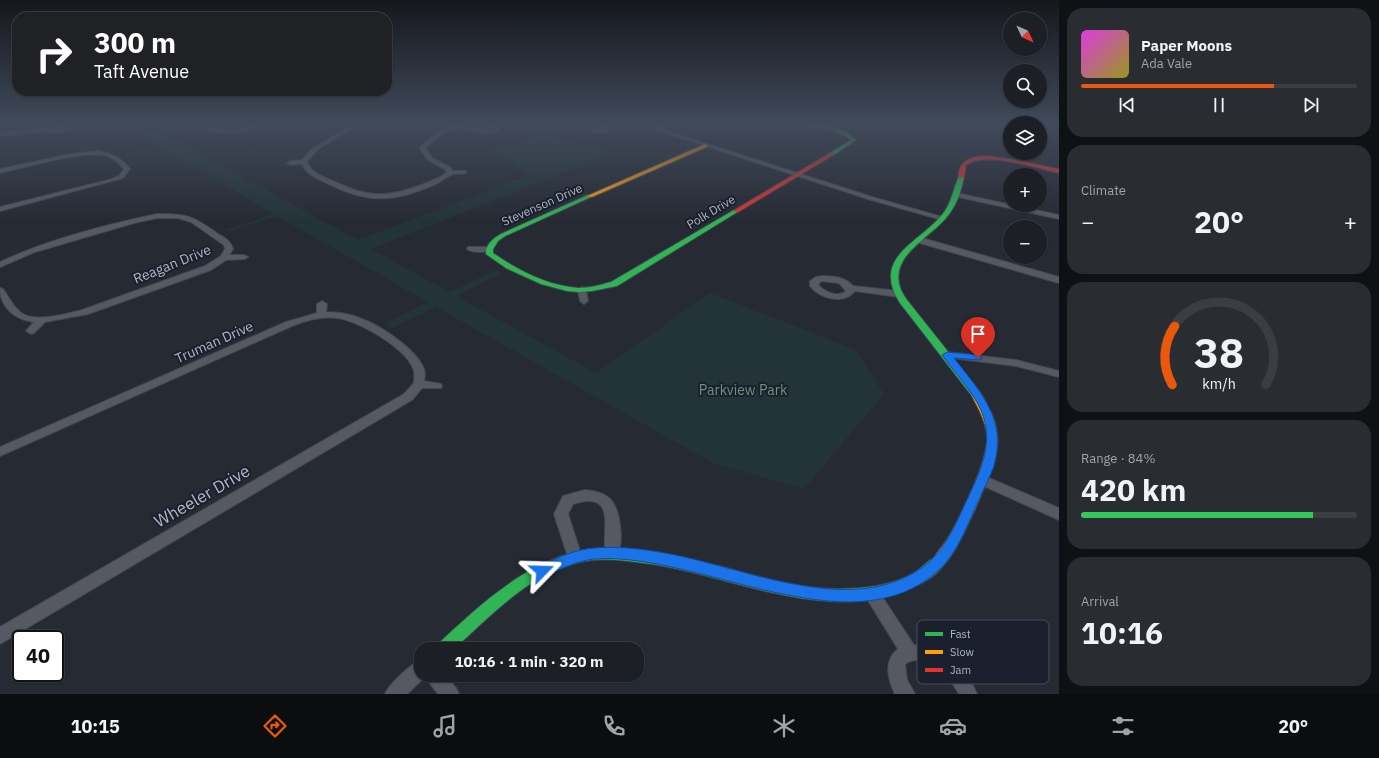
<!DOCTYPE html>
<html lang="en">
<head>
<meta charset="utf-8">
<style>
  :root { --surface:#1c2026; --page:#292d32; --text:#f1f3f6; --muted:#a0a3a7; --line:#3a3e43; --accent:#ea580c }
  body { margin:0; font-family:"IBM Plex Sans",sans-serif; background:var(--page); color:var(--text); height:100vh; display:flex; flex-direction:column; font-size:15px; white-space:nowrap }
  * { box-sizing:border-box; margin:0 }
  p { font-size:13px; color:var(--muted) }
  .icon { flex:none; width:22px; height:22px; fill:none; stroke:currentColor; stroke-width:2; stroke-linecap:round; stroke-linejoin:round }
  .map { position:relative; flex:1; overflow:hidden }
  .sheet { display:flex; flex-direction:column; gap:8px; padding:8px; background:#0f1215; width:320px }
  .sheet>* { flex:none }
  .hud { position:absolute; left:12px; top:12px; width:380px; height:84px; border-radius:16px; box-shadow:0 1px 3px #0004,0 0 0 1px var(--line); background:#202124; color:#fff; overflow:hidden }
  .needle { width:26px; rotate:134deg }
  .fabs { position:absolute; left:1003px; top:12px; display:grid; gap:8px }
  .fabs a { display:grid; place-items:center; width:44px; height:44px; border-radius:50%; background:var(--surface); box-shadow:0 1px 3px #0004,0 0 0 1px var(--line); font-size:20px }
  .speed { position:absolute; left:12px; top:630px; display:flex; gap:8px; font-size:20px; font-weight:700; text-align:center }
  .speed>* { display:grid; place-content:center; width:52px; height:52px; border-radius:50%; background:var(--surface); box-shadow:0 1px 3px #0004,0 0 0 1px var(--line); line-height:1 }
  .speed .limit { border:2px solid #111; border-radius:6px; background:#fff; color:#111 }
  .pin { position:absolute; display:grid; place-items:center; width:34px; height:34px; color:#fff; margin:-41px -17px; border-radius:50% 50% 50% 0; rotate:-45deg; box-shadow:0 0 4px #0007 }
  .pin .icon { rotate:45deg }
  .me { position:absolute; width:44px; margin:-22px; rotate:68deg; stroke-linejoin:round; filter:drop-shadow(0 0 3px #0008) }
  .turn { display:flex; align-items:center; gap:14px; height:84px; padding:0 16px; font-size:18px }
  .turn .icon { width:52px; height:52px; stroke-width:2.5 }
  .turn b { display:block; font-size:28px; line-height:34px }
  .big { font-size:30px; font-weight:700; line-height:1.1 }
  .sheet .widget { flex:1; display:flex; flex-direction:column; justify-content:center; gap:6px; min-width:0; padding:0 14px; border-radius:16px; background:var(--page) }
  .sheet .dial { align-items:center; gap:0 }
  .dial svg { height:104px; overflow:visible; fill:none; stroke:var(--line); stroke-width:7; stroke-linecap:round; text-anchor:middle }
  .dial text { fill:var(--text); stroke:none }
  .song { display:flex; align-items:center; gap:12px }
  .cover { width:48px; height:48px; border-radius:6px; background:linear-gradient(135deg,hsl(300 70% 55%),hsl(60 70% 35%)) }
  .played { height:4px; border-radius:2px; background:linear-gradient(90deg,var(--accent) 70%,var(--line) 70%) }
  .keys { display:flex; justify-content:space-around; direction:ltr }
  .heat { display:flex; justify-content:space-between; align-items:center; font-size:22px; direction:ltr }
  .charge { height:6px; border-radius:3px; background:linear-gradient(90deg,#34c759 84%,var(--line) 0) }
  .trip { position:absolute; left:414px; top:642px; width:230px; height:40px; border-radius:16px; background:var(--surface); box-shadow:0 1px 3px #0004,0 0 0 1px var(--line); font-weight:700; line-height:40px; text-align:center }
  .menu { display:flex; height:64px; justify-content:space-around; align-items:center; background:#0b0d0f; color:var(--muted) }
  .menu .icon { width:28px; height:28px }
  .menu .active { color:var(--accent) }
  .menu b { font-size:18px; color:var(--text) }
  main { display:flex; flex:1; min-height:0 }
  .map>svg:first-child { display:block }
  .green { fill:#233438 }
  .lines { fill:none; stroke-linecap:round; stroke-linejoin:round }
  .street-casing { stroke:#434750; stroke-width:2 }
  .fast-casing { stroke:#434750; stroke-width:2 }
  .slow-casing { stroke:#434750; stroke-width:2 }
  .jam-casing { stroke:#434750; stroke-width:2 }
  .street { fill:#565961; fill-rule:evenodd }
  .fast { fill:#30b455; fill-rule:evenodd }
  .slow { fill:#ff9f0a; fill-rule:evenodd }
  .jam { fill:#e5322d; fill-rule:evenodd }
  .rail { stroke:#54585e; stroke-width:1.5; stroke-dasharray:2.5 2.5; stroke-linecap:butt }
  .route { fill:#1a73e8; stroke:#114b97 }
  .labels { text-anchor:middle; stroke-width:4; stroke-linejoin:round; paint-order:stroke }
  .far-street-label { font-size:12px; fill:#afb6c5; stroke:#1a202d }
  .street-label { font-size:14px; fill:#afb6c5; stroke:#1a202d }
  .park-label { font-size:14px; fill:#679575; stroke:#1a202d }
  .near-street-label { font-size:17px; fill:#afb6c5; stroke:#1a202d }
  .key { fill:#1a202d; stroke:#474d5b; stroke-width:1 }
  .key-label { font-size:11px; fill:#afb6c5 }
</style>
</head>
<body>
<main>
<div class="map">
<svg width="1059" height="694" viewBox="0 0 1059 694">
  <rect width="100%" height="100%" fill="#262a33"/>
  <path class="green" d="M129,124h16l213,116 172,-65 -38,-24 49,-17 70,20 -240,95 79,43 45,-22 8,3 -47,23 140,77 114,-80 146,57 28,44 -80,95 -91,-26 -277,-156 -44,21 -6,-5 42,-21 -151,-86 -50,16 -2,-2 49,-16 -112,-66 -37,9 -1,-2 35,-8z"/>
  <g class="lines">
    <defs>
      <path id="street" d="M64,124l10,3c-7,4 -20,8 -27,4l-47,5v-4l50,-4z
        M197,124c10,0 20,6 31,6 13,0 23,-6 35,-6 -18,12 -48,12 -66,0z
        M354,124h6l-43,26 -10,12c4,10 14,14 24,18 35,17 53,19 90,5 8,-3 19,-7 25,-12v-3l-18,-10 -8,-11 3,-5 26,-20 29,3c7,-4 16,-2 23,3l-16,5 -9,-5 -27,-1 -22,17 -1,3 6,9 19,10 1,3h14v2c-4,1 -11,0 -15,2 -5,2 -9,5 -13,8 -40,18 -67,22 -107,2 -11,-5 -23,-9 -29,-21l-12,1 -3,-2 3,-2 12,-1 11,-12zM482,129l11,1 -7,1 -5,-1z
        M597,124l13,3 1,2c-8,5 -18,5 -25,-1zM600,127l5,2 -12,-1z
        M638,124c6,0 11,2 17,3 6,1 14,-3 20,-3l-14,5 211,68 74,21 -4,2 -74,-21z
        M98,151c13,2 24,7 32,18l-7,9 -123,33v-4l112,-28 7,-3 5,-7c-4,-5 -11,-11 -17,-13 -20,-7 -84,12 -107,17v-4l71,-15z
        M956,193l103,22v4l-105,-23v-2z
        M157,214c31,0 36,2 61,20 7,4 13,7 15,15l-4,6h15l4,2 -4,2 -18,1 -15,10 -123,44 -43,8 -11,11 -3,1 -5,-3 8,-9c-18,-2 -34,-14 -34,-34l3,1c6,8 11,20 20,25 14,8 43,0 59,-4l123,-44 16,-10 4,-7 -1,-4 -33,-23 -13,-4h-21l-23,5 -99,29 -35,15v-5c49,-23 105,-37 157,-48z
        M916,238h6l137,39v6l-143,-41z
        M468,247h21l4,2c-5,4 -21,4 -26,0z
        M823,276c11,0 22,1 30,10l46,5 4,3 -4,3 -44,-6c-11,14 -35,8 -45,-5v-5l6,-4zM821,281l18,2 7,8c-8,7 -21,1 -28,-6z
        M582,287l4,3 2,11 -4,3 -4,-3 -2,-11z
        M322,301l5,3 -1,8c12,0 25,2 36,7 19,7 54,30 62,50 1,4 1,8 0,12l17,3 1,2 -1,2h-19l-10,12 -412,244v-17l404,-233 10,-11c0,-5 1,-10 -1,-15 -9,-21 -54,-47 -76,-50 -16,-2 -30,2 -45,8l-292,130v-9l286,-125 31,-9v-9z
        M947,352l69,8 43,11v6l-43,-11 -73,-9 -1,-2z
        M982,475l77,33v12l-82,-37 -1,-3 1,-3z
        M585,490c8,1 17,2 24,8 12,10 15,45 8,59l-5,2 -5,-2c-9,-18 15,-69 -34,-53l-5,10 14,43 -2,4 -5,2 -5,-2 -2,-4 -14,-43 9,-18z
        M872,587l5,2 37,56c32,2 51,21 63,49h-18c-8,-16 -34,-44 -54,-30l2,16 8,14h-20c-7,-14 -12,-34 3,-45l-34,-55 3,-5z
        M421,660v15h24l11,13 3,6h-21l-13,-17 -18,17h-22c5,-11 25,-29 36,-34z"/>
      <path id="fast" d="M783,124c25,0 54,-3 73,16l-24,16 -2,-1v-2l21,-13 -6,-4 -15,-7z
        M959,176l5,1c-3,15 -8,30 -19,42 -16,19 -55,37 -45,68 1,4 4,9 7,13l73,92 1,2 -1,2h-8l-72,-93c-29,-46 18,-59 42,-88 10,-12 11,-26 17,-39z
        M588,195l5,1 -88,40 -7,5 -5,8v4c24,17 55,33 85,35 11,0 23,-3 33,-6l123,-72 5,1 -122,75 -25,5 -14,1 -11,-1 -26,-7 -35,-16 -20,-14c-1,-9 8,-16 15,-20z
        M602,548c40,0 78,9 117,18 38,10 78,23 118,23 26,0 54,-3 77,-16 9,-5 19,-20 30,-16l2,4c-6,12 -21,21 -33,26 -88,41 -187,-16 -277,-25 -17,-2 -34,-4 -51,-1 -53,10 -93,53 -131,88h-18l2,-5c47,-43 97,-92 164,-96z"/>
      <path id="slow" d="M705,144l3,2 -1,1 -115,50 -5,-1z
        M976,391c6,1 8,8 11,14 8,13 12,28 10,44 -2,18 -40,107 -54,116 -3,2 -6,1 -9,0l-2,-4c4,-8 11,-15 16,-23 13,-22 40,-77 39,-101 -1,-16 -9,-29 -16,-43z"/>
      <path id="jam" d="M830,153l5,1 -97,58 -5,-1z
        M981,156c27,1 52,8 78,13v4c-23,-5 -73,-22 -93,-8l-2,12 -5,1c-2,-15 9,-20 22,-22z"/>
    </defs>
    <use href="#street" class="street-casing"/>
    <use href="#fast" class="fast-casing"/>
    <use href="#slow" class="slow-casing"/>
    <use href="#jam" class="jam-casing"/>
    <use href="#street" class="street"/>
    <use href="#fast" class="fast"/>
    <use href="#slow" class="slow"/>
    <use href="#jam" class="jam"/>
    <path class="rail" d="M1040,126l19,2"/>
  </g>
  <linearGradient id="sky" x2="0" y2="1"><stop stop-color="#15171c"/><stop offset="0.56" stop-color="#414a5b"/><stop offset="1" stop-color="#414a5b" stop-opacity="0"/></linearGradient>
  <rect width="1059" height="221" fill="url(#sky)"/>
  <path class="route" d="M947,352l31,3 5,3 -5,2 -24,-2c27,35 53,61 40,108 -4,11 -10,22 -15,33 -11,24 -20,52 -40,71 -88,81 -241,-19 -345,-11 -18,2 -35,11 -52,18l-5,-2 -2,-4 2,-4c18,-8 38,-18 58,-19 23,-2 48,1 70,5 80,14 193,69 264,9 18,-16 27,-39 37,-60 17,-36 33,-68 7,-106 -9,-14 -21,-27 -31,-41z"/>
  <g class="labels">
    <g class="far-street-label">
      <text transform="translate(542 205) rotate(-24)" y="4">Stevenson Drive</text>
      <text transform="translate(711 212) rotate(-31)" y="4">Polk Drive</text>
    </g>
    <g class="street-label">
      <text transform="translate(172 264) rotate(-22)" y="5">Reagan Drive</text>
      <text transform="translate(214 342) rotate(-24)" y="5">Truman Drive</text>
    </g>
    <g class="park-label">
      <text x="743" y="395">Parkview Park</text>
    </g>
    <g class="near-street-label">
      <text transform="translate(202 496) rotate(-30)" y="6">Wheeler Drive</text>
    </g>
  </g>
  <rect x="917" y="620" width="132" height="64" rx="6" class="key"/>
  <rect x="925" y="632" width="18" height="4" fill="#30b455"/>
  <rect x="925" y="650" width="18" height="4" fill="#ff9f0a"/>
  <rect x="925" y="668" width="18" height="4" fill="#e5322d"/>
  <g class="key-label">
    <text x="950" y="638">Fast</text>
    <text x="950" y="656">Slow</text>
    <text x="950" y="674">Jam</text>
  </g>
</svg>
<div class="fabs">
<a><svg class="needle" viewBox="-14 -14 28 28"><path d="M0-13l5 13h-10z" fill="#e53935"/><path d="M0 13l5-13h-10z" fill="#a0a3a7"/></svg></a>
<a><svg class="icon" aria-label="search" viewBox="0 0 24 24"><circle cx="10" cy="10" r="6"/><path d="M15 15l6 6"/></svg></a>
<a><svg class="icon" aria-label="layers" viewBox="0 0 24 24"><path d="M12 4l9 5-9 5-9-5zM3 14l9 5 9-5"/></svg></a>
<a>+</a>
<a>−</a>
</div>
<div class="speed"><div class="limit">40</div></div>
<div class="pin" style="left:978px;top:358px;background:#d93025"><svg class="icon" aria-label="arrive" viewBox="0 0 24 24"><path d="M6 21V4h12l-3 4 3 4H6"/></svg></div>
<svg class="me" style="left:542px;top:571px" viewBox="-20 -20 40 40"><path d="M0-17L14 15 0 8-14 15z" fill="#1a73e8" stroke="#fff" stroke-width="4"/></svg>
<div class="trip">10:16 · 1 min · 320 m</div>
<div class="hud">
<div class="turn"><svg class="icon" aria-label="right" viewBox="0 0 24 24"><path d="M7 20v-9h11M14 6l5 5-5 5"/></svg><div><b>300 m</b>Taft Avenue</div></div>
</div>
</div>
<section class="sheet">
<div class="widget">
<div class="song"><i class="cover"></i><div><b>Paper Moons</b><p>Ada Vale</p></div></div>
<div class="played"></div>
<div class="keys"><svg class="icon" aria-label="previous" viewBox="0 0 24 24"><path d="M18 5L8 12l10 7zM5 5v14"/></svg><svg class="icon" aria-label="pause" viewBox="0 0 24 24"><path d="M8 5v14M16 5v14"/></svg><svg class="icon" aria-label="next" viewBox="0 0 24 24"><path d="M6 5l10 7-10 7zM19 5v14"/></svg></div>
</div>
<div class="widget"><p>Climate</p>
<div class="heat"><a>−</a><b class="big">20°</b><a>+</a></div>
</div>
<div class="widget dial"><svg viewBox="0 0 100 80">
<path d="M14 69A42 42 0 1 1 86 69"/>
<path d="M14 69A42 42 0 0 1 16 24" stroke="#ea580c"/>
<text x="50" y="56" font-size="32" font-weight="700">38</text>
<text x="50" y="72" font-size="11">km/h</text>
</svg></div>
<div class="widget"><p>Range · 84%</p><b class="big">420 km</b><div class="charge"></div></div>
<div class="widget"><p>Arrival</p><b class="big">10:16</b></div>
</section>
</main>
<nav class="menu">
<b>10:15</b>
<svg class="icon active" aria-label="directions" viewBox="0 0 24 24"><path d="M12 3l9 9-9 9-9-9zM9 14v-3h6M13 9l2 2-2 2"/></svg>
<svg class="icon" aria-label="music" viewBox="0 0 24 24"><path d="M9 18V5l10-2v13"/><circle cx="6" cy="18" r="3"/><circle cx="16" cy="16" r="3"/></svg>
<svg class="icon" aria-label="phone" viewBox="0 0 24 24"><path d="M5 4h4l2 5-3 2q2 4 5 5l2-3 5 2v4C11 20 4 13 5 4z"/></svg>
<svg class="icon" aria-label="climate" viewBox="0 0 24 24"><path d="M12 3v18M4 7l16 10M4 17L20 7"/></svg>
<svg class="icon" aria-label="car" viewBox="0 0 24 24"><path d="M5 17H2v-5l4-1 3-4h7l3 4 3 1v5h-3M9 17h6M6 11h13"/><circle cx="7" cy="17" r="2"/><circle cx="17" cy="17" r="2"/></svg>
<svg class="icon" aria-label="filters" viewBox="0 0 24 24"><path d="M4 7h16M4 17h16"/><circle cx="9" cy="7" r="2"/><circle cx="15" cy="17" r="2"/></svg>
<b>20°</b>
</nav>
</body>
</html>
